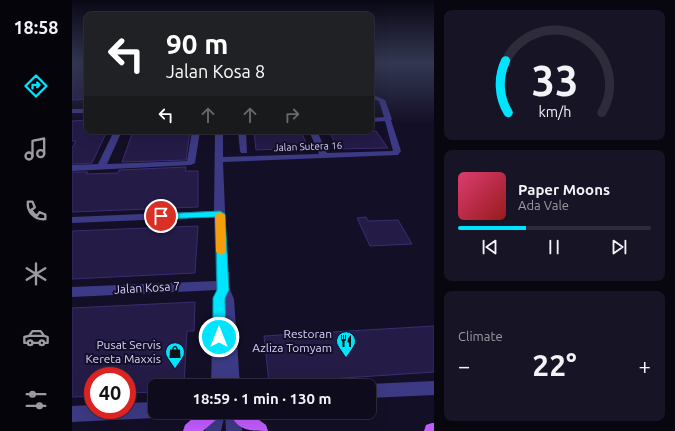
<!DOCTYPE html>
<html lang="en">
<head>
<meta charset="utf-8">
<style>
  :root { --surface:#0e0b1c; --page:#171425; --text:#f1f3f6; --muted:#9b9ba3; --line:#2e2b3b; --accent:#00e5ff }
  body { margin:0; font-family:Ubuntu,sans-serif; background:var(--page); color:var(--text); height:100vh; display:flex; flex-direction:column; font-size:15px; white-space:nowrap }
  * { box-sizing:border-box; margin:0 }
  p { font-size:13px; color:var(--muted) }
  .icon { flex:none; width:22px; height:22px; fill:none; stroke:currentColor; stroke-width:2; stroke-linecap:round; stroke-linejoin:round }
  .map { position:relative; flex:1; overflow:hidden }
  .side { display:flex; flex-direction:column; gap:10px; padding:10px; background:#08060f; width:241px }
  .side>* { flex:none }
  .guide { position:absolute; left:12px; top:12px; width:290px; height:122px; border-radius:8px; box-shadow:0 4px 16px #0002,0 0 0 1px var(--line); background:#202124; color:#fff; overflow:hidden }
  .speed { position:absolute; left:12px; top:367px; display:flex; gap:8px; font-size:20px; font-weight:700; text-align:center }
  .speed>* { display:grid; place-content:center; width:52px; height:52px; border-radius:50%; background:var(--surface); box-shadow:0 4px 16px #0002,0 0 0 1px var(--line); line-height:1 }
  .speed .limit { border:6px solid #d22; background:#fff; color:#111 }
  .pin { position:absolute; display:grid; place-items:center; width:34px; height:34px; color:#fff; margin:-17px; border:2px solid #fff; border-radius:50%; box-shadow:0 1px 4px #0007 }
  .me { position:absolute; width:44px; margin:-22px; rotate:0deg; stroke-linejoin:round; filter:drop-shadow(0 0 3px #0008) }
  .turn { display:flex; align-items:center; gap:14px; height:84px; padding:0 16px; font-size:18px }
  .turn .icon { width:52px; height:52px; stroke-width:2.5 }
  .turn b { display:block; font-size:28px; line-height:34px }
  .lanes { display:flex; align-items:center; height:38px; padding:0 16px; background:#0003; justify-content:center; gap:20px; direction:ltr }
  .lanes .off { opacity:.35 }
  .big { font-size:30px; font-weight:700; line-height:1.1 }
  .side .widget { flex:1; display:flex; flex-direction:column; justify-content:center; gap:6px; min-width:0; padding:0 14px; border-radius:8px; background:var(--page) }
  .side .dial { align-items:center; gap:0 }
  .dial svg { height:104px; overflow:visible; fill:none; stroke:var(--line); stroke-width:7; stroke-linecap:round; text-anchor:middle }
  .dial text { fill:var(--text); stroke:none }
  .song { display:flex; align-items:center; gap:12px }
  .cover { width:48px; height:48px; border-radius:6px; background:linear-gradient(135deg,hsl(340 70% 55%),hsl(0 70% 35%)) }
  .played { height:4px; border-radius:2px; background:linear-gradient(90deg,var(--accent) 35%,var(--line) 35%) }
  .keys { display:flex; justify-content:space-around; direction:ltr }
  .heat { display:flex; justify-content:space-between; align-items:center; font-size:22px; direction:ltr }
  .trip { position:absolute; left:76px; top:379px; width:228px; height:40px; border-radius:8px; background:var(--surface); box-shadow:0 4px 16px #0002,0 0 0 1px var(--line); font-weight:700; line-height:40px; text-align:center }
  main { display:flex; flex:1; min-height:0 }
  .dock { display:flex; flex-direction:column; width:72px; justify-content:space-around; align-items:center; background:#06040b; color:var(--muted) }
  .dock .icon { width:28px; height:28px }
  .dock .selected { color:var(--accent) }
  .dock b { font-size:18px; color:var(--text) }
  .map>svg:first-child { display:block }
  .building { fill:#241b47; stroke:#3b2d73 }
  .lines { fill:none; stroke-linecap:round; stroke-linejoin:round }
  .minor { fill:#3d3a85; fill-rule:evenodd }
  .major { fill:#c25bff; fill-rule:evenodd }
  .route { fill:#00e5ff; stroke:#0095a6 }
  .slow { fill:#f59e0b }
  .labels { text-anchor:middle; stroke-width:4; stroke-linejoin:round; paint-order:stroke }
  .street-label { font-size:10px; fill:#d9d4ff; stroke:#130f26 }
  .near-street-label { font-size:12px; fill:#d9d4ff; stroke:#130f26 }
  .near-poi-label { font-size:12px; fill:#d9d4ff; stroke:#130f26; text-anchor:end }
</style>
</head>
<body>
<main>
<nav class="dock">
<b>18:58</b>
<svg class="icon selected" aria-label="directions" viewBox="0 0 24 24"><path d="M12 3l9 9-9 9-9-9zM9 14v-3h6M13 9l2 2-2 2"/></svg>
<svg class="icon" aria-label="music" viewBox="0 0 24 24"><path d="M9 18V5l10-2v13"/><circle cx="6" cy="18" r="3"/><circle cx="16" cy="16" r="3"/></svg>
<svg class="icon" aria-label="phone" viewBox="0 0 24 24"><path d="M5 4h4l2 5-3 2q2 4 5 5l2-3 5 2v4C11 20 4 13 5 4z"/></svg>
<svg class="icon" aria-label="climate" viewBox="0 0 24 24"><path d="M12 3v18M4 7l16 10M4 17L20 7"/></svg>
<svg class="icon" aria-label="car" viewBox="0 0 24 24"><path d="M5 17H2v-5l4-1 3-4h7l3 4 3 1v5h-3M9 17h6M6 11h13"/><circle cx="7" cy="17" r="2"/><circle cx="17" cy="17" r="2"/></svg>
<svg class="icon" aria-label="filters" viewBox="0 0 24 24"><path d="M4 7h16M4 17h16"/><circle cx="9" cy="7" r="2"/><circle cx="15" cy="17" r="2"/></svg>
</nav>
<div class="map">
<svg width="362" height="431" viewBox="0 0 362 431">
  <rect width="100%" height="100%" fill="#130f26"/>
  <path class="building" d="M0,63h9l6,8v28l-15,1z
    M15,120v11h20l-15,32 -20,1v-16l4,-7h-4v-20z
    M61,131h57l-4,29 -64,2z
    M182,131h47l7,17 -52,2z
    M257,131h47l12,17 -50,1z
    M114,167l-1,4h13v36l-126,5v-40h16l-2,2 32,-1 1,-3z
    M294,217l2,4 30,-1 14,24 -42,2 -13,-28z
    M126,226l-3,47 -123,6v-48z
    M123,302l-1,29h-7l-3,55h-29v6l-28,1v-17h-34v20l-21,1v-89z
    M362,326v46l-165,11 -5,-47z"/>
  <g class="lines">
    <path class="minor" d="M299,94l14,6 7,19 -1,1 10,31 -3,4 -175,7 5,123 6,14 6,87h-29l2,-88 4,-8 -145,7v-10l144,-6 -2,-64 -142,6v-6l142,-6 1,-80h8v26l96,-3 -10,-23h8l10,22 66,-2 -8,-30 -14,1v-4l13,-1 -5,-16 -8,-3z
      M0,109h15v4h-15z
      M42,131h8l-15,33 80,-3 5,-30h8l-5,32 -4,2 -119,6v-6l26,-1z
      M166,131h8l1,22h-6l-1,-2z
      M362,381v14l-65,3v-12h-6l6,-2z
      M83,402v10h7l-1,4 -6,2 -83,4v-16l21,-1v5h34v-7z
      M137,412h32l1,19h-16l-1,-17 -4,17h-16z"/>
    <path class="major" d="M128,412h20l-2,6 -15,13h-20l2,-6z
      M157,412h19l18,13 2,6c-19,0 -30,0 -39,-19z
      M360,423h2v8h-10l2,-6z"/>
  </g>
  <linearGradient id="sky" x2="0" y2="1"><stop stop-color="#0a0815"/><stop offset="0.51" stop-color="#333752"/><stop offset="1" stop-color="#333752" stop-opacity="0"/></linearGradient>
  <rect width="362" height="124" fill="url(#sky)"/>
  <path class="route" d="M148,211l5,3 4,76 -4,8 1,39 -2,4 -5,1 -4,-1 -2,-4v-39l4,-8 -1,-73 -55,2 -5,-3 5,-2z"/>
  <path class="slow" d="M148,212l5,3 1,37 -5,3 -5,-3 -1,-37z"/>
  <defs>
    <symbol id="restaurant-pin" viewBox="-11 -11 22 30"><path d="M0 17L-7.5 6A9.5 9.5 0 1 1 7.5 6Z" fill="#00e5ff" stroke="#130f26"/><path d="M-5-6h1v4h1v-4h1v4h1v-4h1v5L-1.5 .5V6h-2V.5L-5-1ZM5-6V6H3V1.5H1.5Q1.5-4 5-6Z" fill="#111"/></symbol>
    <symbol id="shop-pin" viewBox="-11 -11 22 30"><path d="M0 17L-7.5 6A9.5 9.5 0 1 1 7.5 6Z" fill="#00e5ff" stroke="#130f26"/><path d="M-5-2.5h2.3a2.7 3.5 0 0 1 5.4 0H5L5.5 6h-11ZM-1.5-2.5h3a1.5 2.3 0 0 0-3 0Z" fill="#111"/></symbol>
  </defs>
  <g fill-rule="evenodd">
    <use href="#restaurant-pin" x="263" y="330" width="22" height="30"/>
    <use href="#shop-pin" x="92" y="341" width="22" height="30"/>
  </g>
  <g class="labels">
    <g class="street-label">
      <text transform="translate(236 146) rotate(-2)" y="4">Jalan Sutera 16</text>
    </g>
    <g class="near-street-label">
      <text transform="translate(75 288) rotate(-3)" y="4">Jalan Kosa 7</text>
    </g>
    <g class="near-poi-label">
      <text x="260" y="338">Restoran<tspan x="260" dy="14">Azliza Tomyam</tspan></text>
      <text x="89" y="349">Pusat Servis<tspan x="89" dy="14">Kereta Maxxis</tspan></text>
    </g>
  </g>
</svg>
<div class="speed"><div class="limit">40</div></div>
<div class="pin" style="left:89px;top:216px;background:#d93025"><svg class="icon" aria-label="arrive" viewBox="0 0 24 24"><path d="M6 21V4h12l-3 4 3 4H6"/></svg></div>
<svg class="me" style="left:147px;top:337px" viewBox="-20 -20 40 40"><circle r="17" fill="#00e5ff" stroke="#fff" stroke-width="3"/><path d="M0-11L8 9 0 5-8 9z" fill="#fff"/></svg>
<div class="trip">18:59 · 1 min · 130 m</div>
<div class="guide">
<div class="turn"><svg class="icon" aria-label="left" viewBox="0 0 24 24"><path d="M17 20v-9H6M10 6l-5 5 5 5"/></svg><div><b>90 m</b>Jalan Kosa 8</div></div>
<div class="lanes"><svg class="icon" aria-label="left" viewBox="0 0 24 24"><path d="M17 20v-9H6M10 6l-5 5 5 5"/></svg><svg class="icon off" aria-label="ahead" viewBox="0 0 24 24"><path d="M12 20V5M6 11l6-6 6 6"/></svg><svg class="icon off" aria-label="ahead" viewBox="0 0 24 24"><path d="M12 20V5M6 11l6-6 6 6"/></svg><svg class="icon off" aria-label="right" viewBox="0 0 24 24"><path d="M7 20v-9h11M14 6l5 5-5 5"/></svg></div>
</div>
</div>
<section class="side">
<div class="widget dial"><svg viewBox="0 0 100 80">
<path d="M14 69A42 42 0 1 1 86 69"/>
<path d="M14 69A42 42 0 0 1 12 29" stroke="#00e5ff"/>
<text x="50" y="56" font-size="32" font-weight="700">33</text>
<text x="50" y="72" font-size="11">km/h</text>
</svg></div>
<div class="widget">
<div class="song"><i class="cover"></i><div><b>Paper Moons</b><p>Ada Vale</p></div></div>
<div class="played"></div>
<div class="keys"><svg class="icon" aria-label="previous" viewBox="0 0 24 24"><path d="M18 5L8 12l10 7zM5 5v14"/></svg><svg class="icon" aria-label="pause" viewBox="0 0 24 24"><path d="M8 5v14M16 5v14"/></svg><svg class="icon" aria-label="next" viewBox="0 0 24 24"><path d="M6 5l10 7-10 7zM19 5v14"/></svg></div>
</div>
<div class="widget"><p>Climate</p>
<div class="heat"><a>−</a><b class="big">22°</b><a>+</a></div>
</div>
</section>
</main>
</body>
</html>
